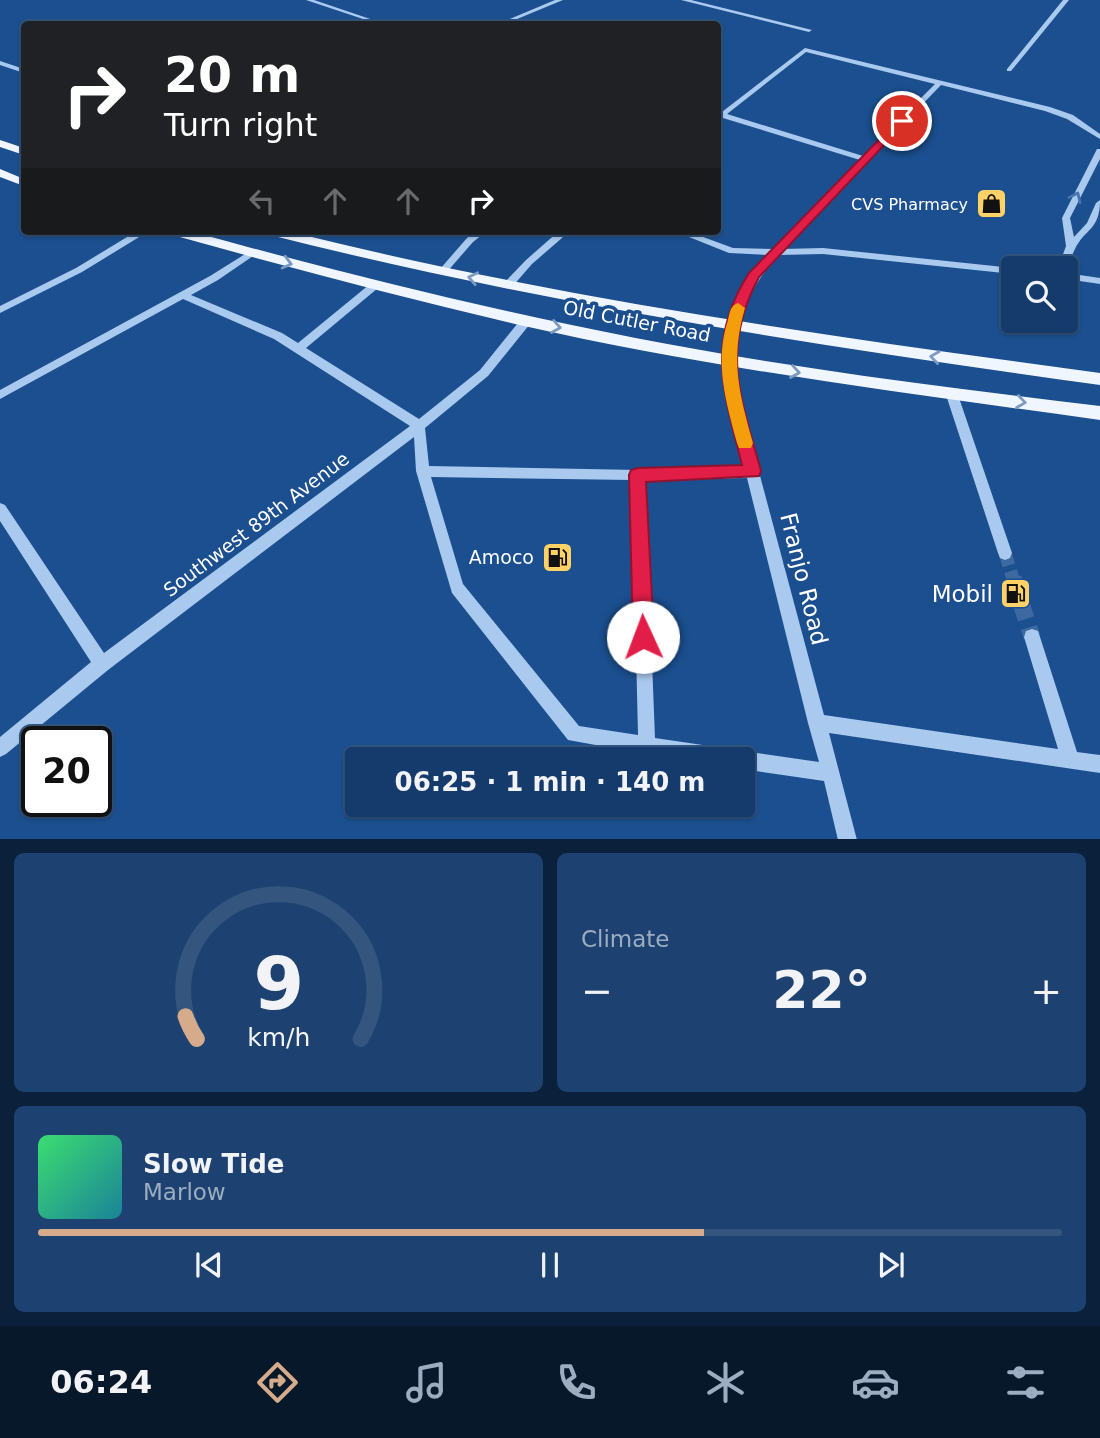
<!DOCTYPE html>
<html lang="en">
<head>
<meta charset="utf-8">
<style>
  :root { --surface:#143b6b; --page:#1d4271; --text:#f1f3f6; --muted:#9dadc1; --line:#33557e; --accent:#d6ab8b }
  body { margin:0; font-family:"DejaVu Sans",sans-serif; background:var(--page); color:var(--text); height:100vh; display:flex; flex-direction:column; font-size:26px; white-space:nowrap }
  * { box-sizing:border-box; margin:0 }
  p { font-size:23px; color:var(--muted) }
  .icon { flex:none; width:38px; height:38px; fill:none; stroke:currentColor; stroke-width:2; stroke-linecap:round; stroke-linejoin:round }
  .map { position:relative; height:839px; overflow:hidden }
  .side { display:flex; flex-direction:column; gap:14px; padding:14px; background:#0b203b; flex:1 }
  .side>* { flex:none }
  .hud { position:absolute; left:21px; top:21px; width:700px; height:214px; border-radius:7px; box-shadow:0 2px 5px #0004,0 0 0 2px var(--line); background:#202124; color:#fff; overflow:hidden }
  .fabs { position:absolute; left:1001px; top:256px; display:grid; gap:14px }
  .fabs a { display:grid; place-items:center; width:77px; height:77px; border-radius:7px; background:var(--surface); box-shadow:0 2px 5px #0004,0 0 0 2px var(--line); font-size:35px }
  .speed { position:absolute; left:21px; top:726px; display:flex; gap:14px; font-size:35px; font-weight:700; text-align:center }
  .speed>* { display:grid; place-content:center; width:91px; height:91px; border-radius:50%; background:var(--surface); box-shadow:0 2px 5px #0004,0 0 0 2px var(--line); line-height:1 }
  .speed .limit { border:4px solid #111; border-radius:10px; background:#fff; color:#111 }
  .pin { position:absolute; display:grid; place-items:center; width:60px; height:60px; color:#fff; margin:-30px; border:4px solid #fff; border-radius:50%; box-shadow:0 2px 7px #0007 }
  .me { position:absolute; width:77px; margin:-38px; rotate:358deg; stroke-linejoin:round; filter:drop-shadow(0 0 5px #0008) }
  .turn { display:flex; align-items:center; gap:24px; height:147px; padding:0 28px; font-size:32px }
  .turn .icon { width:91px; height:91px; stroke-width:2.5 }
  .turn b { display:block; font-size:49px; line-height:60px }
  .lanes { display:flex; align-items:center; height:66px; padding:0 28px; background:#0003; justify-content:center; gap:35px; direction:ltr }
  .lanes .off { opacity:.35 }
  .big { font-size:52px; font-weight:800; line-height:1.1 }
  .side .tile { flex:1; display:flex; flex-direction:column; justify-content:center; gap:10px; min-width:0; padding:0 24px; border-radius:10px; background:var(--page) }
  .side .dial { align-items:center; gap:0 }
  .dial svg { height:182px; overflow:visible; fill:none; stroke:var(--line); stroke-width:7; stroke-linecap:round; text-anchor:middle }
  .dial text { fill:var(--text); stroke:none }
  .song { display:flex; align-items:center; gap:21px }
  .cover { width:84px; height:84px; border-radius:10px; background:linear-gradient(135deg,hsl(140 70% 55%),hsl(190 70% 35%)) }
  .played { height:7px; border-radius:4px; background:linear-gradient(90deg,var(--accent) 65%,var(--line) 65%) }
  .keys { display:flex; justify-content:space-around; direction:ltr }
  .heat { display:flex; justify-content:space-between; align-items:center; font-size:38px; direction:ltr }
  .side .tiles { flex:1; display:grid; gap:14px; grid-template-columns:1fr 1fr }
  .tile:last-child { grid-column:span 2 }
  .trip { position:absolute; left:345px; top:747px; width:410px; height:70px; border-radius:7px; background:var(--surface); box-shadow:0 2px 5px #0004,0 0 0 2px var(--line); font-weight:800; line-height:70px; text-align:center }
  .menu { display:flex; height:112px; justify-content:space-around; align-items:center; background:#08182b; color:var(--muted) }
  .menu .icon { width:49px; height:49px }
  .menu .active { color:var(--accent) }
  .menu b { font-size:32px; color:var(--text) }
  .map>svg:first-child { display:block }
  .lines { fill:none; stroke-linecap:round; stroke-linejoin:round }
  .minor-tunnel-far1 { stroke:#3d69a0; stroke-width:13; stroke-dasharray:13 6; stroke-linecap:butt }
  .minor-tunnel { stroke:#3d69a0; stroke-width:17; stroke-dasharray:17 9; stroke-linecap:butt }
  .minor { fill:#a9c9ee; fill-rule:evenodd }
  .major { fill:#f0f6ff; fill-rule:evenodd }
  .oneway { stroke:#4674ac }
  .oneway2 { stroke:#7b9ac1 }
  .route { fill:#e11d48; stroke:#92132f; stroke-width:2 }
  .slow { fill:#f59e0b }
  .labels { text-anchor:middle; stroke-width:7; stroke-linejoin:round; paint-order:stroke }
  .far-poi-label { font-size:16px; fill:#fff; stroke:#1b4f8f; text-anchor:end }
  .street-label { font-size:19px; fill:#fff; stroke:#1b4f8f }
  .poi-label { font-size:19px; fill:#fff; stroke:#1b4f8f; text-anchor:end }
  .near-street-label { font-size:23px; fill:#fff; stroke:#1b4f8f }
  .near-poi-label { font-size:23px; fill:#fff; stroke:#1b4f8f; text-anchor:end }
</style>
</head>
<body>
<div class="map">
<svg width="1100" height="840" viewBox="0 0 1100 840">
  <rect width="100%" height="100%" fill="#1b4f8f"/>
  <g class="lines">
    <path class="minor-tunnel-far1" d="M1005,553l8,26"/>
    <path class="minor-tunnel" d="M1013,578l19,59"/>
    <path class="minor" d="M306,0h8l71,24h-7z
      M555,0h8l-58,24h-7z
      M681,0h10l121,30 -3,2z
      M1063,0h6l-58,71h-4v-2z
      M805,48l245,59 23,8 27,19v5l-33,-20 -22,-8 -104,-26 -158,164 40,-1 190,20v6l-190,-20 -45,1c-36,42 -45,76 -42,131l88,329 234,34 -34,-112 2,-6 6,-2 6,2 2,6 37,115 23,3v18l-271,-40 28,107h-19l-14,-59 -82,-12v-9h-63l-111,-20 -116,-147 -36,-122 -2,-34 -306,233 -102,84 -6,3v-20l91,-75 -91,-141v-18l5,2 99,148 306,-227 -136,-87 -91,-40 -183,100v-9l210,-114 40,-25 3,1v4l-35,24 -27,15 91,38 16,10 72,-59h8v4l-72,60 113,71 61,-49 42,-52h8l1,3 -1,3 -42,52 -63,52 4,38 209,4 107,-3c-7,-26 -15,-52 -20,-79 -10,-49 11,-97 43,-133l-39,-2 -55,-22h13l46,17 40,1 87,-89 -137,-42 -5,2v-5zM806,52l129,32 -72,72 -136,-42zM431,477l201,3 6,255 -59,-9 -116,-142zM747,478l61,245 11,39 -164,-24 -10,-258z
      M0,61l24,8v4l-24,-8z
      M1097,149h3v10l-30,59 4,19 13,-14 9,-20 4,-3c0,31 -15,28 -25,49 -4,7 -5,15 -9,21v-2h-8l8,-22 -4,-28z
      M137,231h12l-67,41 -82,41v-7l76,-38z
      M476,231h11l-14,11 -27,31h-6v-4l27,-31z
      M559,231h11l-38,33 -20,23h-8v-4l22,-23z
      M1066,273l34,5v6l-34,-5z
      M951,388l6,4 55,161 -2,5 -5,2 -5,-2 -2,-5 -53,-161z"/>
    <path class="major" d="M0,140l24,8v7l-24,-8z
      M0,169l24,10v7l-24,-9z
      M167,231h22c204,56 411,106 622,137 96,15 193,26 289,38v14c-193,-27 -386,-51 -576,-94 -119,-28 -237,-59 -355,-92z
      M264,231h23c267,67 540,105 813,142v12c-281,-39 -558,-81 -834,-151z"/>
  </g>
  <defs><path id="oneway-chevron" d="M-2-3.5L2.5 0L-2 3.5" fill="none" stroke-width="1.6" stroke-linecap="round" stroke-linejoin="round" transform="scale(1.75)"/></defs>
  <use class="oneway" href="#oneway-chevron" transform="translate(1076 197) rotate(-65)"/>
  <g class="oneway2">
    <use href="#oneway-chevron" transform="translate(287 263) rotate(15)"/>
    <use href="#oneway-chevron" transform="translate(473 278) rotate(-168)"/>
    <use href="#oneway-chevron" transform="translate(556 327) rotate(10)"/>
    <use href="#oneway-chevron" transform="translate(935 357) rotate(-172)"/>
    <use href="#oneway-chevron" transform="translate(795 372) rotate(9)"/>
    <use href="#oneway-chevron" transform="translate(1021 402) rotate(8)"/>
  </g>
  <path class="route" d="M899,119l8,2 -148,156c-39,73 -18,121 2,194l-2,5 -113,6 8,155 -3,7 -8,3 -7,-3 -3,-7 -4,-162 2,-5 7,-2 104,-3c-18,-73 -37,-123 7,-192z"/>
  <path class="slow" d="M738,303l7,5c-15,51 -6,85 8,135l-2,5h-12l-2,-5c-11,-41 -23,-81 -9,-123 2,-8 2,-14 10,-17z"/>
  <defs>
    <symbol id="shop-square" viewBox="-11 -11 22 22"><rect x="-9" y="-9" width="18" height="18" rx="4" fill="#ffd166" stroke="#1b4f8f"/><path d="M-5-2.5h2.3a2.7 3.5 0 0 1 5.4 0H5L5.5 6h-11ZM-1.5-2.5h3a1.5 2.3 0 0 0-3 0Z" fill="#111"/></symbol>
    <symbol id="fuel-square" viewBox="-11 -11 22 22"><rect x="-9" y="-9" width="18" height="18" rx="4" fill="#ffd166" stroke="#1b4f8f"/><path d="M-5.5-6h7V0h2V4h1.3V-2.5L3-4.5l.8-.8L6-3V5H2.5V1h-1V6h-7ZM-4.2-4.7v3.2H.2V-4.7Z" fill="#111"/></symbol>
  </defs>
  <g fill-rule="evenodd">
    <use href="#shop-square" x="974" y="186" width="35" height="35"/>
    <use href="#fuel-square" x="540" y="540" width="35" height="35"/>
    <use href="#fuel-square" x="998" y="576" width="35" height="35"/>
  </g>
  <g class="labels">
    <g class="far-poi-label">
      <text x="968" y="210">CVS Pharmacy</text>
    </g>
    <g class="street-label">
      <text transform="translate(637 321) rotate(11)" y="7">Old Cutler Road</text>
      <text transform="translate(256 524) rotate(-37)" y="7">Southwest 89th Avenue</text>
    </g>
    <g class="poi-label">
      <text x="534" y="564">Amoco</text>
    </g>
    <g class="near-street-label">
      <text transform="translate(804 579) rotate(76)" y="8">Franjo Road</text>
    </g>
    <g class="near-poi-label">
      <text x="993" y="602">Mobil</text>
    </g>
  </g>
</svg>
<div class="fabs">
<a><svg class="icon" aria-label="search" viewBox="0 0 24 24"><circle cx="10" cy="10" r="6"/><path d="M15 15l6 6"/></svg></a>
</div>
<div class="speed"><div class="limit">20</div></div>
<div class="pin" style="left:902px;top:121px;background:#d93025"><svg class="icon" aria-label="arrive" viewBox="0 0 24 24"><path d="M6 21V4h12l-3 4 3 4H6"/></svg></div>
<svg class="me" style="left:643px;top:637px" viewBox="-20 -20 40 40"><circle r="19" fill="#fff"/><path d="M0-13L10 11 0 6-10 11z" fill="#e11d48"/></svg>
<div class="trip">06:25 · 1 min · 140 m</div>
<div class="hud">
<div class="turn"><svg class="icon" aria-label="right" viewBox="0 0 24 24"><path d="M7 20v-9h11M14 6l5 5-5 5"/></svg><div><b>20 m</b>Turn right</div></div>
<div class="lanes"><svg class="icon off" aria-label="left" viewBox="0 0 24 24"><path d="M17 20v-9H6M10 6l-5 5 5 5"/></svg><svg class="icon off" aria-label="ahead" viewBox="0 0 24 24"><path d="M12 20V5M6 11l6-6 6 6"/></svg><svg class="icon off" aria-label="ahead" viewBox="0 0 24 24"><path d="M12 20V5M6 11l6-6 6 6"/></svg><svg class="icon" aria-label="right" viewBox="0 0 24 24"><path d="M7 20v-9h11M14 6l5 5-5 5"/></svg></div>
</div>
</div>
<section class="side">
<div class="tiles">
<div class="tile dial"><svg viewBox="0 0 100 80">
<path d="M14 69A42 42 0 1 1 86 69"/>
<path d="M14 69A42 42 0 0 1 9 59" stroke="#d6ab8b"/>
<text x="50" y="56" font-size="32" font-weight="700">9</text>
<text x="50" y="72" font-size="11">km/h</text>
</svg></div>
<div class="tile"><p>Climate</p>
<div class="heat"><a>−</a><b class="big">22°</b><a>+</a></div>
</div>
<div class="tile">
<div class="song"><i class="cover"></i><div><b>Slow Tide</b><p>Marlow</p></div></div>
<div class="played"></div>
<div class="keys"><svg class="icon" aria-label="previous" viewBox="0 0 24 24"><path d="M18 5L8 12l10 7zM5 5v14"/></svg><svg class="icon" aria-label="pause" viewBox="0 0 24 24"><path d="M8 5v14M16 5v14"/></svg><svg class="icon" aria-label="next" viewBox="0 0 24 24"><path d="M6 5l10 7-10 7zM19 5v14"/></svg></div>
</div>
</div>
</section>
<nav class="menu">
<b>06:24</b>
<svg class="icon active" aria-label="directions" viewBox="0 0 24 24"><path d="M12 3l9 9-9 9-9-9zM9 14v-3h6M13 9l2 2-2 2"/></svg>
<svg class="icon" aria-label="music" viewBox="0 0 24 24"><path d="M9 18V5l10-2v13"/><circle cx="6" cy="18" r="3"/><circle cx="16" cy="16" r="3"/></svg>
<svg class="icon" aria-label="phone" viewBox="0 0 24 24"><path d="M5 4h4l2 5-3 2q2 4 5 5l2-3 5 2v4C11 20 4 13 5 4z"/></svg>
<svg class="icon" aria-label="climate" viewBox="0 0 24 24"><path d="M12 3v18M4 7l16 10M4 17L20 7"/></svg>
<svg class="icon" aria-label="car" viewBox="0 0 24 24"><path d="M5 17H2v-5l4-1 3-4h7l3 4 3 1v5h-3M9 17h6M6 11h13"/><circle cx="7" cy="17" r="2"/><circle cx="17" cy="17" r="2"/></svg>
<svg class="icon" aria-label="filters" viewBox="0 0 24 24"><path d="M4 7h16M4 17h16"/><circle cx="9" cy="7" r="2"/><circle cx="15" cy="17" r="2"/></svg>
</nav>
</body>
</html>
